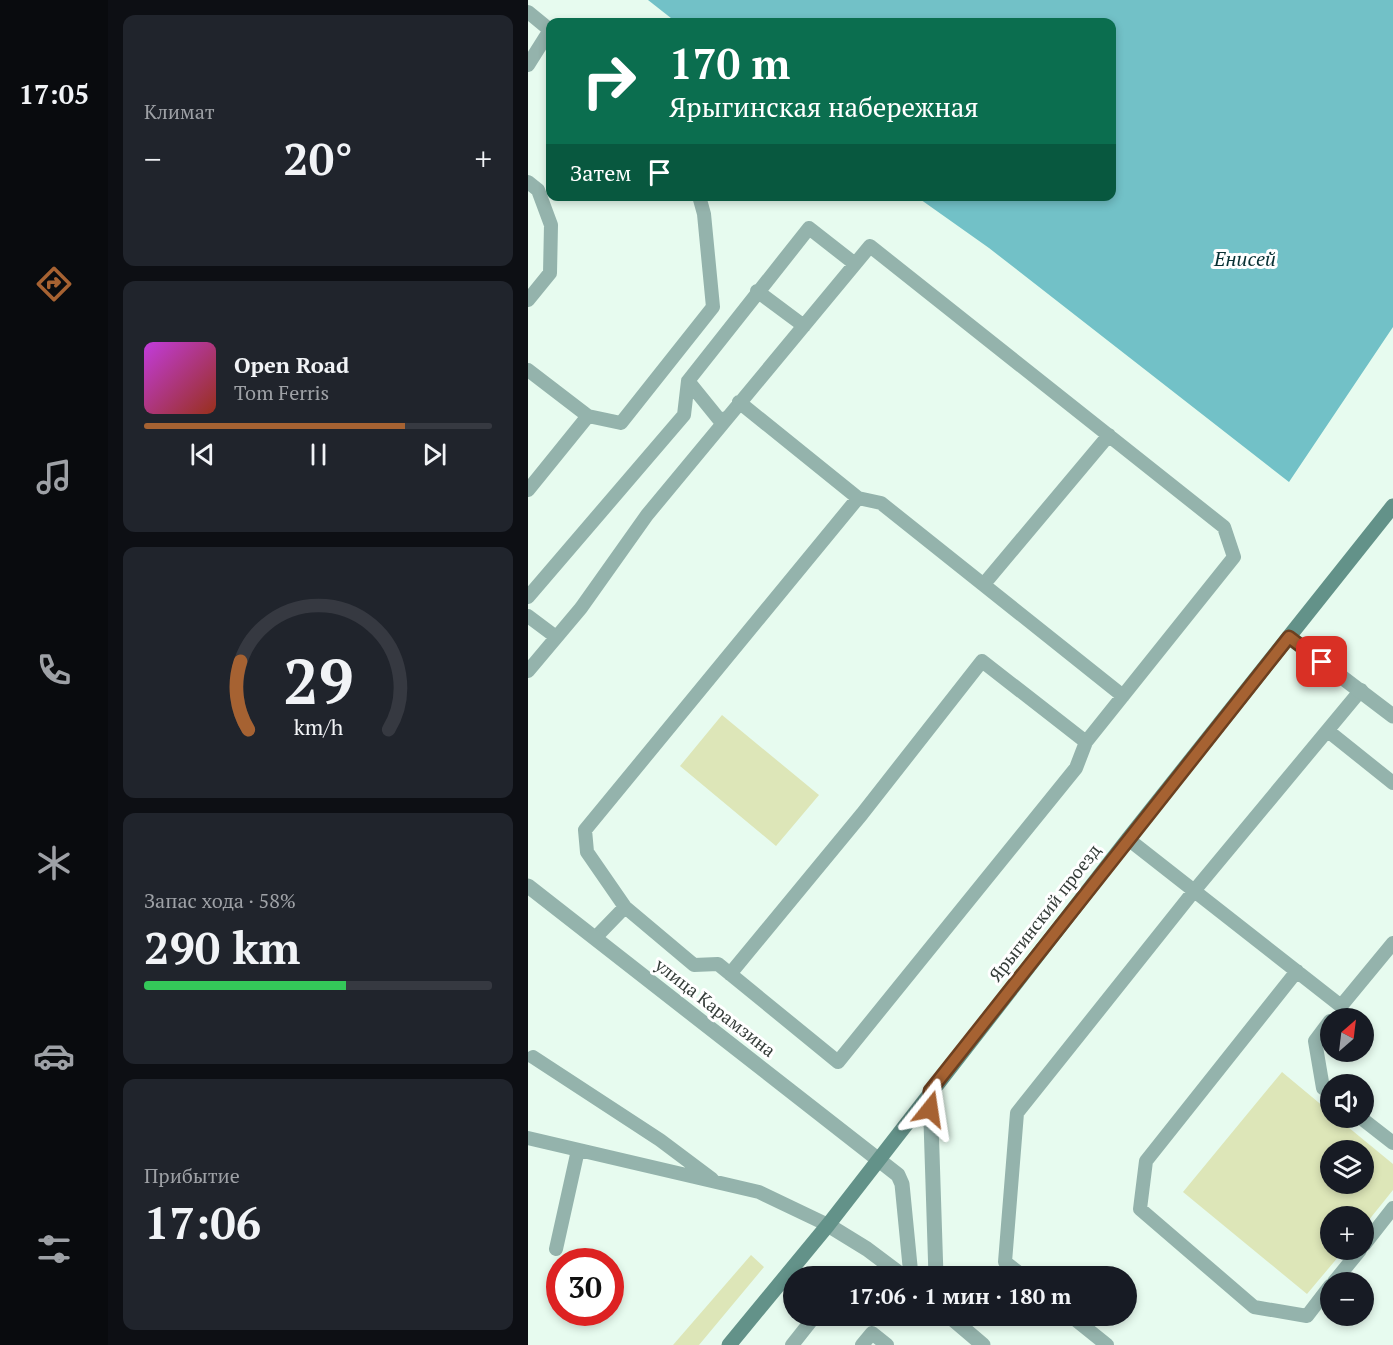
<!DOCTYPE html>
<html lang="ru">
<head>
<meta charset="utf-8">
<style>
  :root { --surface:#171b24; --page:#20242c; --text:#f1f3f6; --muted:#9ea1a6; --line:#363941; --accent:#a66232 }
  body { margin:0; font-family:"PT Serif",serif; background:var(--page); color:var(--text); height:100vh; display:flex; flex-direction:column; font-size:22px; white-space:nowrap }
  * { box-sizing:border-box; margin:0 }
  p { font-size:20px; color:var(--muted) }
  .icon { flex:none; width:33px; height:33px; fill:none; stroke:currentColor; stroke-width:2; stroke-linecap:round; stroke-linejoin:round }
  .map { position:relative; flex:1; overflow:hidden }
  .sheet { display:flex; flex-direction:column; gap:15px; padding:15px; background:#0d0f14; width:420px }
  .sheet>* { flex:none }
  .top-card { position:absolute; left:18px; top:18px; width:570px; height:183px; border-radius:12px; box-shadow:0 3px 9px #0003; background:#0b6e4f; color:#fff; overflow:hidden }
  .needle { width:39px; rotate:28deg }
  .controls { position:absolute; left:792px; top:1008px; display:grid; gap:12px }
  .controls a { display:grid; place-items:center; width:54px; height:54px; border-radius:50%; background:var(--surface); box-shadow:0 3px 9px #0003; font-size:30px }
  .speed { position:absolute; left:18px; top:1248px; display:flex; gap:12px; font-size:30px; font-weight:700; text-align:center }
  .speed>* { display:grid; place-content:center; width:78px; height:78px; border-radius:50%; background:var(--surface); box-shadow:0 3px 9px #0003; line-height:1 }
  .speed .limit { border:9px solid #d22; background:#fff; color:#111 }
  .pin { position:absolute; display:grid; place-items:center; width:51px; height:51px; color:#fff; margin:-26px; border-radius:12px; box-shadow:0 3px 9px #0006 }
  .me { position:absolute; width:66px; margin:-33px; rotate:15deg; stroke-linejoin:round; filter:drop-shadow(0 0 4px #0008) }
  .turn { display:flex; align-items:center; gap:21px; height:126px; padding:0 24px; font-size:27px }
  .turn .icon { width:78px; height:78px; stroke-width:2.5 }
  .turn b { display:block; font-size:42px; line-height:51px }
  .then { display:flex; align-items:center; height:57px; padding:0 24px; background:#0003; gap:12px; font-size:22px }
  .big { font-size:45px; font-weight:700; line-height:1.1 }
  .sheet .card { flex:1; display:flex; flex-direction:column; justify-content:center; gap:9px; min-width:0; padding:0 21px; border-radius:12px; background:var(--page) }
  .sheet .dial { align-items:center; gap:0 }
  .dial svg { height:156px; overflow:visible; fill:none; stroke:var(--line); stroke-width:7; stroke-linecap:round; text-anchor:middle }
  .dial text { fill:var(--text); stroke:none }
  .song { display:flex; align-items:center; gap:18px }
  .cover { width:72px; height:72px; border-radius:9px; background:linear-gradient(135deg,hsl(290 70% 55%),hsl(10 70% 35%)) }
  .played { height:6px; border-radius:3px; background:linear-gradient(90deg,var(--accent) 75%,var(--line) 75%) }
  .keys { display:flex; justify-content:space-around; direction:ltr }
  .heat { display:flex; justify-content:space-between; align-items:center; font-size:33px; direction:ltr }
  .charge { height:9px; border-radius:4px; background:linear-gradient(90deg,#34c759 58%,var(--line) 0) }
  .trip { position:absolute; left:255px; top:1266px; width:354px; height:60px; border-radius:30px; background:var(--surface); box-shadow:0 3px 9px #0003; font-weight:700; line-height:60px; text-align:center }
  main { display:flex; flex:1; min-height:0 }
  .tabs { display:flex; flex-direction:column; width:108px; justify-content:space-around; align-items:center; background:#090b0e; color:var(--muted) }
  .tabs .icon { width:42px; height:42px }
  .tabs .active { color:var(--accent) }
  .tabs b { font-size:27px; color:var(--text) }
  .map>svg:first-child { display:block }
  .green { fill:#dde6b8; fill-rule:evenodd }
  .water { fill:#72c1c7 }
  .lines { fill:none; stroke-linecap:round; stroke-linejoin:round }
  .service { stroke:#94b3ac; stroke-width:14 }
  .minor { stroke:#94b3ac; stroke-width:15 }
  .secondary { stroke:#639289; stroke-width:15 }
  .route-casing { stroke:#6c4020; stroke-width:15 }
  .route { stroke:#a66232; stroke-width:10 }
  .labels { text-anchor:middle; stroke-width:6; stroke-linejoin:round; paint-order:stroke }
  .street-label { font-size:18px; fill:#343c38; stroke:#fff }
  .water-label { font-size:20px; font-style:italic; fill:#073033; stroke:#fff }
</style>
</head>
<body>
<main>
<nav class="tabs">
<b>17:05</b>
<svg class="icon active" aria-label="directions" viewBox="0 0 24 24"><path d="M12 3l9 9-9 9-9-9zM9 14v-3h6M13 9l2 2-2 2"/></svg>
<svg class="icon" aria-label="music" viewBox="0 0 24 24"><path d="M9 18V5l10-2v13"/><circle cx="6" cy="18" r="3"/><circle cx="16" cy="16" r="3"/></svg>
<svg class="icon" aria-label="phone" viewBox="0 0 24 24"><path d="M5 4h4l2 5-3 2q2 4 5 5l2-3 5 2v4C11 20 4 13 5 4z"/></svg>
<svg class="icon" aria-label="climate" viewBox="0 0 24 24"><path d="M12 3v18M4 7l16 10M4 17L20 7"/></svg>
<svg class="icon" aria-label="car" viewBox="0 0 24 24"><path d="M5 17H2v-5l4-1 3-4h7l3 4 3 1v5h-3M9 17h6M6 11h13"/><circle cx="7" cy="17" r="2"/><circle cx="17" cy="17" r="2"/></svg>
<svg class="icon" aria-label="filters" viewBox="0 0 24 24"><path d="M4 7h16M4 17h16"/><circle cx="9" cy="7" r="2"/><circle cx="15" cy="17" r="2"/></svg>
</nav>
<section class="sheet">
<div class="card"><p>Климат</p>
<div class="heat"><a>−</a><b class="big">20°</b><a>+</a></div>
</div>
<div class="card">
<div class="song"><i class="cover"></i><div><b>Open Road</b><p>Tom Ferris</p></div></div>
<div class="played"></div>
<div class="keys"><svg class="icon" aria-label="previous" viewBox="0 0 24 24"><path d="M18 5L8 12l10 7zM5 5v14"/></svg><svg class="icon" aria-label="pause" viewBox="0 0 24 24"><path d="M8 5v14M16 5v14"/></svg><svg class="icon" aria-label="next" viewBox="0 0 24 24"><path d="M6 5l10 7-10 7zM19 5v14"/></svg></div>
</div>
<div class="card dial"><svg viewBox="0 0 100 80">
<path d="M14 69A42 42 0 1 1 86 69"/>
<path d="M14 69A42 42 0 0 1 10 34" stroke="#a66232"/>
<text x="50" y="56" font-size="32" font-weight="700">29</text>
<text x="50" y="72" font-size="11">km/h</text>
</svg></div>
<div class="card"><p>Запас хода · 58%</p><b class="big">290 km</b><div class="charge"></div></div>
<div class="card"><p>Прибытие</p><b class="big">17:06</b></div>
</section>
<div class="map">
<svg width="865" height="1345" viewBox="0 0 865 1345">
  <rect width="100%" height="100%" fill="#e7fbef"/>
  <path class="green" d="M194,715l97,80 -43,51 -96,-80z
    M754,1072l48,40v6h7l56,46v26l-29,36v-10h-34v34h14l-37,44 -124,-102zM802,1150h34v34h-34z
    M223,1255l13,12 -65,78h-26z"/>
  <path class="water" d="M120,0h745v327l-104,155 -300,-234 -72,-51 195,-1v-174h-436z"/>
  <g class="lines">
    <path class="service" d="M0,12l22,18
      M0,65l22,-35
      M0,182l10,8 13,35 -1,48 -22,27
      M229,291l47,35
      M0,370l60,46
      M160,381l34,42 4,-5
      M211,402l119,96 23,5 242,193
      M0,490l60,-74 33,7 92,-116 -9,-93 -5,-18
      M456,584l125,-149
      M0,597l156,-182 4,-34 121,-153 46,36
      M0,616l28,21
      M0,671l53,-63 66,-93 223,-269 354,281 10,30 -148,185 -10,26 -238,294 -120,-98 -24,1 -69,-58 -38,-55 -2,-22 273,-332
      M800,731l65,52
      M600,839l213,167 52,-63
      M67,938l30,-31
      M769,971l-151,190 -6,48 114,98 53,9 23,-30
      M202,974l132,-160 120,-153 104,81
      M802,1021l-15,20 8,47 7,5
      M5,1057l127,83 52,39
      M833,1118l32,25
      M0,1138l231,54 69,33
      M836,1245l29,-37
      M28,1249l22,-99
      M495,1276l-18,-14 12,-149 177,-222 167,-201
      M806,1282l26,-32
      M543,1316l36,29
      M264,1345l23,-29
      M334,1345l10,-12 15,12"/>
    <path class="minor" d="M761,637l104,79
      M0,886l370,289 4,9 9,92
      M402,1091l6,185
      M300,1225l39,24 36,27
      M421,1316l34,29"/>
    <path class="secondary" d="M201,1345l99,-120 300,-386 265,-333"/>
  </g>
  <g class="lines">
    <defs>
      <path id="route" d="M402,1109v-18l359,-454 33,25"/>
    </defs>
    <use href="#route" class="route-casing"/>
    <use href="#route" class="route"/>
  </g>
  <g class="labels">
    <g class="street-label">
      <text transform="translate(517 913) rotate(-52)" y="6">Ярыгинский проезд</text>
      <text transform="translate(187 1008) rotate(38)" y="6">улица Карамзина</text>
    </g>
    <g class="water-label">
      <text x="717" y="266">Енисей</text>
    </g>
  </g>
</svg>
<div class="controls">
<a><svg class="needle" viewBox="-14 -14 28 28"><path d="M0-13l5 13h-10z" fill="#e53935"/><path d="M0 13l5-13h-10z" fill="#9ea1a6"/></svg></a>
<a><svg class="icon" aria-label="sound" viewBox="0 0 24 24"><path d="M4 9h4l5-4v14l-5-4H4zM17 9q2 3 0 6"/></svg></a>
<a><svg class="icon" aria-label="layers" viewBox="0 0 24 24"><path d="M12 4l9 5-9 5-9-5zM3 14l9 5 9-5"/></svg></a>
<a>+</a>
<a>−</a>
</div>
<div class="speed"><div class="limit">30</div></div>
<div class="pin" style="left:794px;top:662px;background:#d93025"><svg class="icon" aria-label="arrive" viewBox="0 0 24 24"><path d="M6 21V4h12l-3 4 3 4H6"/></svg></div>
<svg class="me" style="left:402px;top:1109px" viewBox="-20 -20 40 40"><path d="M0-17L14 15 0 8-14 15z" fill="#a66232" stroke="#fff" stroke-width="4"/></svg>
<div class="trip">17:06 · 1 мин · 180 m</div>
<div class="top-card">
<div class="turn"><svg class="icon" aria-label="right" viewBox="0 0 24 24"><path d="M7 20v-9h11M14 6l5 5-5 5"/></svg><div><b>170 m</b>Ярыгинская набережная</div></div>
<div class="then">Затем<svg class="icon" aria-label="arrive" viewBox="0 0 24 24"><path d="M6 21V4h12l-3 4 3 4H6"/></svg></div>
</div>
</div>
</main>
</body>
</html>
